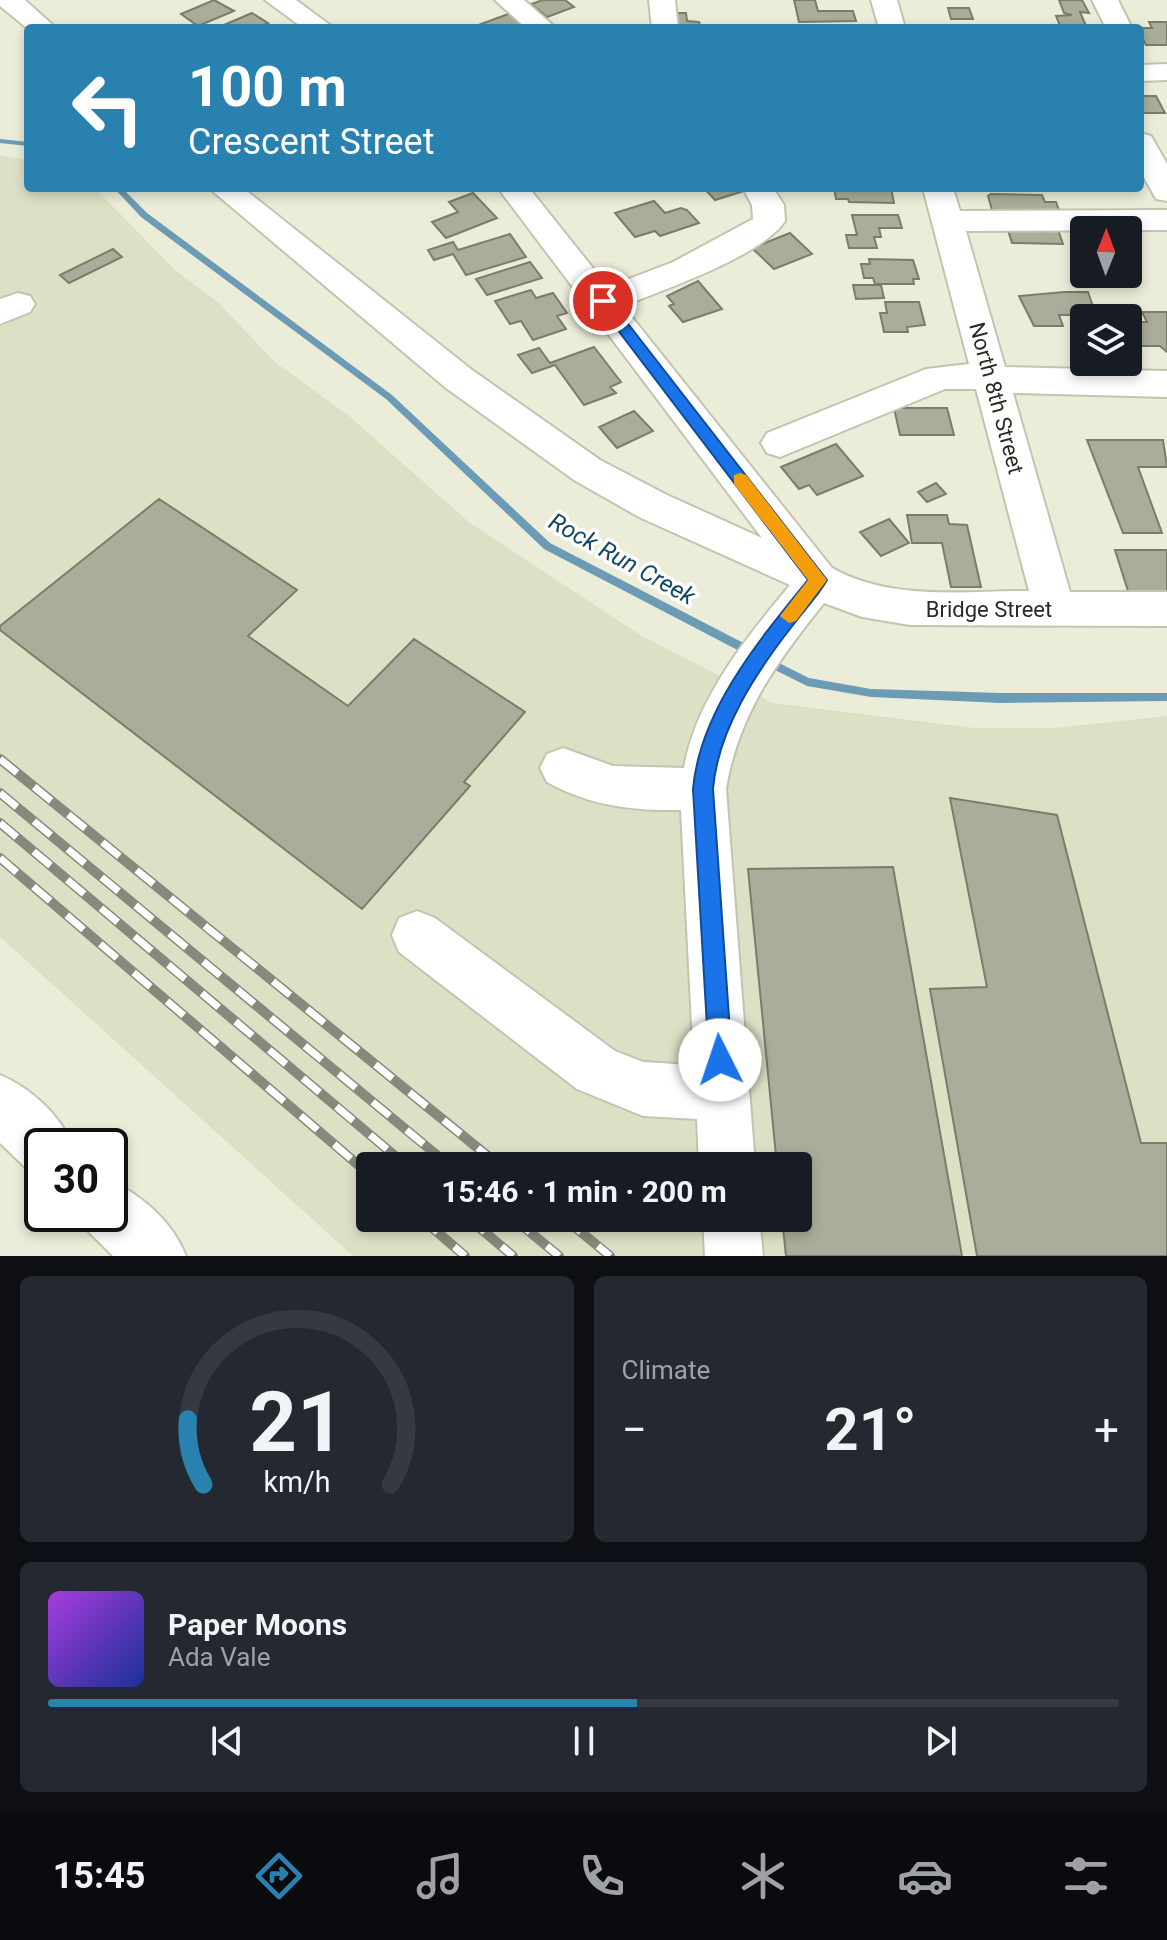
<!DOCTYPE html>
<html lang="en">
<head>
<meta charset="utf-8">
<style>
  :root { --surface:#171b24; --page:#242831; --text:#f1f3f6; --muted:#9ea1a6; --line:#363941; --accent:#2881af }
  body { margin:0; font-family:Roboto,sans-serif; background:var(--page); color:var(--text); height:100vh; display:flex; flex-direction:column; font-size:30px; white-space:nowrap }
  * { box-sizing:border-box; margin:0 }
  p { font-size:26px; color:var(--muted) }
  .icon { flex:none; width:44px; height:44px; fill:none; stroke:currentColor; stroke-width:2; stroke-linecap:round; stroke-linejoin:round }
  .map { position:relative; height:1256px; overflow:hidden }
  .drawer { display:flex; flex-direction:column; gap:20px; padding:20px; background:#0d0f14; flex:1 }
  .drawer>* { flex:none }
  .guide { position:absolute; left:24px; top:24px; width:1120px; height:168px; border-radius:8px; box-shadow:0 4px 12px #0003; background:#2881af; color:#fff; overflow:hidden }
  .needle { width:52px; rotate:1deg }
  .tools { position:absolute; left:1070px; top:216px; display:grid; gap:16px }
  .tools a { display:grid; place-items:center; width:72px; height:72px; border-radius:8px; background:var(--surface); box-shadow:0 4px 12px #0003; font-size:40px }
  .speed { position:absolute; left:24px; top:1128px; display:flex; gap:16px; font-size:40px; font-weight:700; text-align:center }
  .speed>* { display:grid; place-content:center; width:104px; height:104px; border-radius:50%; background:var(--surface); box-shadow:0 4px 12px #0003; line-height:1 }
  .speed .limit { border:4px solid #111; border-radius:12px; background:#fff; color:#111 }
  .pin { position:absolute; display:grid; place-items:center; width:68px; height:68px; color:#fff; margin:-34px; border:4px solid #fff; border-radius:50%; box-shadow:0 2px 8px #0007 }
  .me { position:absolute; width:88px; margin:-44px; rotate:356deg; stroke-linejoin:round; filter:drop-shadow(0 0 6px #0008) }
  .turn { display:flex; align-items:center; gap:28px; height:168px; padding:0 32px; font-size:36px }
  .turn .icon { width:104px; height:104px; stroke-width:2.5 }
  .turn b { display:block; font-size:56px; line-height:68px }
  .big { font-size:60px; font-weight:700; line-height:1.1 }
  .drawer .widget { flex:1; display:flex; flex-direction:column; justify-content:center; gap:12px; min-width:0; padding:0 28px; border-radius:12px; background:var(--page) }
  .drawer .dial { align-items:center; gap:0 }
  .dial svg { height:208px; overflow:visible; fill:none; stroke:var(--line); stroke-width:7; stroke-linecap:round; text-anchor:middle }
  .dial text { fill:var(--text); stroke:none }
  .song { display:flex; align-items:center; gap:24px }
  .cover { width:96px; height:96px; border-radius:12px; background:linear-gradient(135deg,hsl(280 70% 55%),hsl(230 70% 35%)) }
  .played { height:8px; border-radius:4px; background:linear-gradient(90deg,var(--accent) 55%,var(--line) 55%) }
  .keys { display:flex; justify-content:space-around; direction:ltr }
  .heat { display:flex; justify-content:space-between; align-items:center; font-size:44px; direction:ltr }
  .drawer .tiles { flex:1; display:grid; gap:20px; grid-template-columns:1fr 1fr }
  .widget:last-child { grid-column:span 2 }
  .trip { position:absolute; left:356px; top:1152px; width:456px; height:80px; border-radius:8px; background:var(--surface); box-shadow:0 4px 12px #0003; font-weight:700; line-height:80px; text-align:center }
  .menu { display:flex; height:128px; justify-content:space-around; align-items:center; background:#090b0e; color:var(--muted) }
  .menu .icon { width:56px; height:56px }
  .menu .selected { color:var(--accent) }
  .menu b { font-size:36px; color:var(--text) }
  .map>svg:first-child { display:block }
  .built { fill:#dee0c6; fill-rule:evenodd }
  .lines { fill:none; stroke-linecap:round; stroke-linejoin:round }
  .stream { fill:#6c9bb5; fill-rule:evenodd }
  .building { fill:#abad9a; stroke:#7b7c6a; stroke-width:2 }
  .minor-casing { stroke:#c2c4b0; stroke-width:4 }
  .highway-casing { stroke:#c2c4b0; stroke-width:4 }
  .minor { fill:#fff; fill-rule:evenodd }
  .highway { fill:#fff; fill-rule:evenodd }
  .rail-casing { stroke:#88897c; stroke-width:10 }
  .rail { stroke:#fff; stroke-width:7; stroke-dasharray:22; stroke-linecap:butt }
  .route { fill:#1a73e8; stroke:#114b97; stroke-width:2 }
  .slow { fill:#f59e0b }
  .labels { text-anchor:middle; stroke-width:7; stroke-linejoin:round; paint-order:stroke }
  .street-label { font-size:22px; fill:#2a2a23; stroke:#fff }
  .water-label { font-size:24px; font-style:italic; fill:#134863; stroke:#fff }
</style>
</head>
<body>
<div class="map">
<svg width="1167" height="1256" viewBox="0 0 1167 1256">
  <rect width="100%" height="100%" fill="#ebedd9"/>
  <path class="built" d="M0,155l28,5v28h67l81,83 42,31 57,60 73,53 122,108 172,113 131,67 202,25h79l113,-12v540h-814l-353,-319zM370,1166h428v52h-428z"/>
  <g class="lines">
    <path class="stream" d="M0,139l28,3v4l-28,-3z
      M114,188h8l25,25 245,182 158,148 207,107 1,3 -1,3 -4,1 -4,-1 -205,-107 -158,-150 -245,-182z
      M767,657l42,21 62,11 130,4h166v8l-166,2 -130,-6 -64,-11 -44,-22 -1,-3 1,-3z"/>
  </g>
  <path class="building" d="M214,0l20,11 -36,15 -17,-12z
    M543,0h22l9,7 -27,10 -16,-13z
    M794,0h21l3,11h35l3,10 -57,1z
    M1059,0h23l7,13 -9,-1 7,16h-26l-5,-12 16,-1 -8,-2z
    M948,8h21l4,11h-22z
    M252,13l16,10 -11,5h-40z
    M511,13l17,11 -41,4 -6,-4z
    M672,13h14l1,8 12,1 2,6h-29z
    M1149,22h18v23h-21l-9,-17h15z
    M1140,96h16l9,17h-25z
    M704,188h41l2,2 -32,10z
    M834,188h57l3,15 -45,-1 -1,-3h-12z
    M473,193l24,25 -51,20 -14,-16 26,-10 -9,-10z
    M991,194l51,1 3,7h11l5,14 -69,-6 -4,-14z
    M654,201l11,12 16,-5 6,2 12,13 -39,13 -5,-5 -20,6 -20,-24z
    M852,215h46l4,13h-23l2,9h-7l3,11h-28l-3,-13h11z
    M1007,227h50l6,17 -51,-1z
    M790,233l22,21 -38,15 -22,-21z
    M510,234l16,23 -60,18 -13,-21 -19,6 -6,-10 25,-8 5,8z
    M113,249l9,8 -53,26 -9,-8z
    M869,259l44,1 6,19h-6l1,5h-39l-2,-6h-9l-3,-14h9z
    M530,262l12,16 -55,17 -11,-16z
    M698,281l24,28 -39,13 -14,-16 5,-2 -7,-8z
    M853,285h28l3,13 -28,1z
    M531,290l5,8 17,-5 14,20 -10,3 9,13 -33,11 -12,-19 -11,3 -15,-23z
    M1064,292h24l9,26h-13v8h-8l-4,-11h-13l4,11h-29l-15,-30z
    M885,302h34l6,23 -18,2 1,5h-24l-4,-19h7z
    M1142,312h25v40l-7,-6h-20l-9,-24h16z
    M594,347l27,35 -11,5 6,6 -32,12 -29,-40 -23,8 -14,-18 21,-7 11,15z
    M894,408h53l7,27h-54z
    M634,411l19,20 -36,17 -18,-21z
    M1087,440h76l4,27h-29l24,66h-39z
    M836,444l27,32 -46,19 -8,-10 -10,4 -18,-22z
    M936,483l10,11 -19,8 -9,-10z
    M159,499l138,91 -49,46 100,70 66,-67 111,73 -61,70 6,4 -108,123 -362,-279v-4z
    M907,515h40l2,9 18,1 14,62h-30l-9,-44h-30z
    M889,519l20,24 -28,13 -21,-24z
    M1115,550h52v41h-39z
    M950,798l107,17 84,328h26v113h-190l-47,-267 57,-2z
    M893,867l69,389h-176l-4,-38h16v-52h-21l-29,-297z"/>
  <g class="lines">
    <defs>
      <path id="minor" d="M0,0h25l31,28 -28,1 -28,-23z
        M265,0h31l38,28h-31z
        M495,0h29l32,28h-30z
        M649,0h26l3,28h-26z
        M871,0h26l8,28h-26z
        M1092,0h26l14,28h-26z
        M1167,64v16l-27,1v-16z
        M1140,133l11,3 16,28v37l-11,-2 -16,-29z
        M209,188h34l229,182 128,90 67,35 95,43 -264,-350h31l79,99 65,-25 80,-43 -1,-14 -9,-17h30l11,17 1,16c-23,35 -122,69 -162,85l209,262c59,33 131,23 197,23l-53,-202h-31l-165,68 -13,-4 -6,-10 6,-10 159,-64 43,-5 -46,-176h30l7,23 207,-1v20l-201,1 39,136 162,4v26l-154,-4 57,199h97v34l-257,-1 -48,-8 -38,-14c-46,57 -86,112 -98,186l29,377h-56l-2,-47 -54,-3 -66,-27 -178,-137 -7,-17 7,-17 18,-7 18,7 180,133 28,11 51,3 -13,-255c-48,1 -91,-4 -134,-28l-7,-14 7,-14 16,-6 50,18 71,2c12,-69 62,-130 106,-183l-151,-68 -65,-37 -128,-92z
        M18,293l12,3 5,8 -5,8 -30,12v-25z
        M703,1218h56l4,38h-58z"/>
      <path id="highway" d="M0,1075c31,13 60,40 73,71h-31v28l-18,-8 -24,-23z
        M110,1181c33,14 63,42 76,75h-73l-24,-24 -7,-18h28z"/>
    </defs>
    <use href="#minor" class="minor-casing"/>
    <use href="#highway" class="highway-casing"/>
    <use href="#minor" class="minor"/>
    <use href="#highway" class="highway"/>
    <defs>
      <path id="rail" d="M0,759l500,407
        M0,793l450,373
        M0,823l407,343
        M0,858l370,317
        M421,1218l44,38
        M468,1218l45,38
        M513,1218l46,38
        M564,1218l46,38"/>
    </defs>
    <use href="#rail" class="rail-casing"/>
    <use href="#rail" class="rail"/>
  </g>
  <path class="route" d="M603,296l5,2 219,282c-9,16 -23,30 -34,45 -36,46 -75,104 -80,164l19,271 -3,8 -9,3 -8,-3 -3,-8 -16,-271c7,-79 67,-150 115,-209l-210,-276 -2,-3z"/>
  <path class="slow" d="M740,473l6,2 81,105 -31,41 -7,2 -9,-7 28,-36 -74,-96v-9z"/>
  <g class="labels">
    <g class="street-label">
      <text transform="translate(997 398) rotate(75)" y="8">North 8th Street</text>
      <text x="989" y="617">Bridge Street</text>
    </g>
    <g class="water-label">
      <text transform="translate(622 559) rotate(29)" y="8">Rock Run Creek</text>
    </g>
  </g>
</svg>
<div class="tools">
<a><svg class="needle" viewBox="-14 -14 28 28"><path d="M0-13l5 13h-10z" fill="#e53935"/><path d="M0 13l5-13h-10z" fill="#9ea1a6"/></svg></a>
<a><svg class="icon" aria-label="layers" viewBox="0 0 24 24"><path d="M12 4l9 5-9 5-9-5zM3 14l9 5 9-5"/></svg></a>
</div>
<div class="speed"><div class="limit">30</div></div>
<div class="pin" style="left:603px;top:301px;background:#d93025"><svg class="icon" aria-label="arrive" viewBox="0 0 24 24"><path d="M6 21V4h12l-3 4 3 4H6"/></svg></div>
<svg class="me" style="left:720px;top:1060px" viewBox="-20 -20 40 40"><circle r="19" fill="#fff"/><path d="M0-13L10 11 0 6-10 11z" fill="#1a73e8"/></svg>
<div class="trip">15:46 · 1 min · 200 m</div>
<div class="guide">
<div class="turn"><svg class="icon" aria-label="left" viewBox="0 0 24 24"><path d="M17 20v-9H6M10 6l-5 5 5 5"/></svg><div><b>100 m</b>Crescent Street</div></div>
</div>
</div>
<section class="drawer">
<div class="tiles">
<div class="widget dial"><svg viewBox="0 0 100 80">
<path d="M14 69A42 42 0 1 1 86 69"/>
<path d="M14 69A42 42 0 0 1 8 44" stroke="#2881af"/>
<text x="50" y="56" font-size="32" font-weight="700">21</text>
<text x="50" y="72" font-size="11">km/h</text>
</svg></div>
<div class="widget"><p>Climate</p>
<div class="heat"><a>−</a><b class="big">21°</b><a>+</a></div>
</div>
<div class="widget">
<div class="song"><i class="cover"></i><div><b>Paper Moons</b><p>Ada Vale</p></div></div>
<div class="played"></div>
<div class="keys"><svg class="icon" aria-label="previous" viewBox="0 0 24 24"><path d="M18 5L8 12l10 7zM5 5v14"/></svg><svg class="icon" aria-label="pause" viewBox="0 0 24 24"><path d="M8 5v14M16 5v14"/></svg><svg class="icon" aria-label="next" viewBox="0 0 24 24"><path d="M6 5l10 7-10 7zM19 5v14"/></svg></div>
</div>
</div>
</section>
<nav class="menu">
<b>15:45</b>
<svg class="icon selected" aria-label="directions" viewBox="0 0 24 24"><path d="M12 3l9 9-9 9-9-9zM9 14v-3h6M13 9l2 2-2 2"/></svg>
<svg class="icon" aria-label="music" viewBox="0 0 24 24"><path d="M9 18V5l10-2v13"/><circle cx="6" cy="18" r="3"/><circle cx="16" cy="16" r="3"/></svg>
<svg class="icon" aria-label="phone" viewBox="0 0 24 24"><path d="M5 4h4l2 5-3 2q2 4 5 5l2-3 5 2v4C11 20 4 13 5 4z"/></svg>
<svg class="icon" aria-label="climate" viewBox="0 0 24 24"><path d="M12 3v18M4 7l16 10M4 17L20 7"/></svg>
<svg class="icon" aria-label="car" viewBox="0 0 24 24"><path d="M5 17H2v-5l4-1 3-4h7l3 4 3 1v5h-3M9 17h6M6 11h13"/><circle cx="7" cy="17" r="2"/><circle cx="17" cy="17" r="2"/></svg>
<svg class="icon" aria-label="filters" viewBox="0 0 24 24"><path d="M4 7h16M4 17h16"/><circle cx="9" cy="7" r="2"/><circle cx="15" cy="17" r="2"/></svg>
</nav>
</body>
</html>
